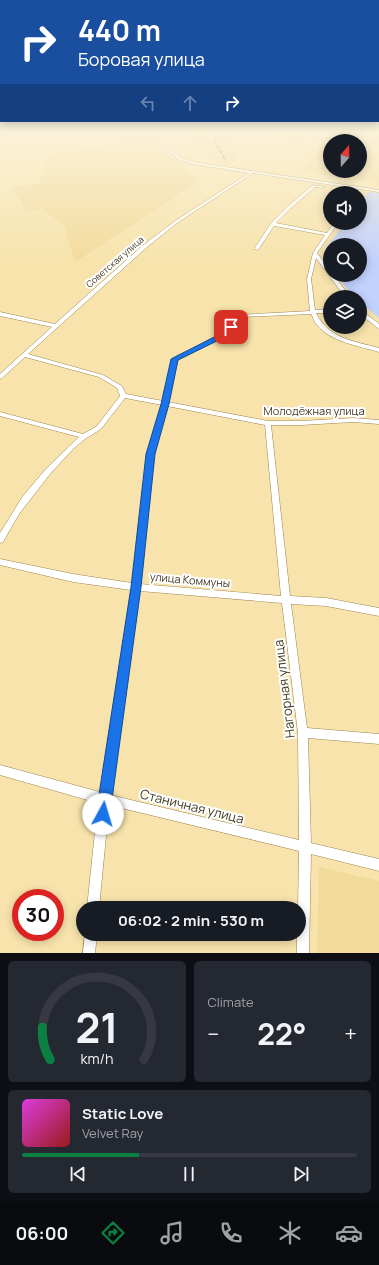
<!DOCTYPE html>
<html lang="en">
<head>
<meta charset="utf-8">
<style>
  :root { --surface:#171b24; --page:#242831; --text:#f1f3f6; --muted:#9ea1a6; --line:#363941; --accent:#0b8043 }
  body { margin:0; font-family:Manrope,sans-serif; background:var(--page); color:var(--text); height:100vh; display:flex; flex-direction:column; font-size:15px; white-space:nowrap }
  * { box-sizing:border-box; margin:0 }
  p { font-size:13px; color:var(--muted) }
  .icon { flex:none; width:22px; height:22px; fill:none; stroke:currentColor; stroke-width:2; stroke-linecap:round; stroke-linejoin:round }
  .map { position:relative; height:953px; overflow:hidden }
  .sheet { display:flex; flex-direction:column; gap:8px; padding:8px; background:#0d0f14; flex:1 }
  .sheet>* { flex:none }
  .banner { position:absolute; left:0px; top:0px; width:379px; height:122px; box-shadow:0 2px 10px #0003; background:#1a4fa0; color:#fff; overflow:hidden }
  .needle { width:26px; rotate:20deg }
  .buttons { position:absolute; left:323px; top:134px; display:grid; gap:8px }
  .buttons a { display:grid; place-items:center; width:44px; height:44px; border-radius:50%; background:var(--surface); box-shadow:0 2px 10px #0003; font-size:20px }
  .speed { position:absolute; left:12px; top:889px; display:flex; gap:8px; font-size:20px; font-weight:700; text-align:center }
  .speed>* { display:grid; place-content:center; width:52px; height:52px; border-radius:50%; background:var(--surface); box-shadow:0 2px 10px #0003; line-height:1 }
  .speed .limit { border:6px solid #d22; background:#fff; color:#111 }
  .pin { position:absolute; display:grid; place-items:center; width:34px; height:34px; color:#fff; margin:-17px; border-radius:8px; box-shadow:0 2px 6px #0006 }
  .me { position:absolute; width:44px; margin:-22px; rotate:6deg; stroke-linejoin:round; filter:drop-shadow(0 0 3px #0008) }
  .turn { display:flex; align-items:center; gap:14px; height:84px; padding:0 12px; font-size:18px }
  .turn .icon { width:52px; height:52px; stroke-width:2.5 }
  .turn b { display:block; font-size:28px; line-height:34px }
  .lanes { display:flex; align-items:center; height:38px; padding:0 12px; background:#0003; justify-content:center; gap:20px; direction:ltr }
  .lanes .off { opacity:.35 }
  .big { font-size:30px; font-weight:700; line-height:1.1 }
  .sheet .card { flex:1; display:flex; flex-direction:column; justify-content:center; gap:6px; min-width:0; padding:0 14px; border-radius:6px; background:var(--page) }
  .sheet .dial { align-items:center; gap:0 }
  .dial svg { height:104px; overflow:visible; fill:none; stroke:var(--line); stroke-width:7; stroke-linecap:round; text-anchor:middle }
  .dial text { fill:var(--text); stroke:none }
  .song { display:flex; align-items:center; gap:12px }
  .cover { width:48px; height:48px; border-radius:6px; background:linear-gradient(135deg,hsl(300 70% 55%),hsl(0 70% 35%)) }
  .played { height:4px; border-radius:2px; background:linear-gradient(90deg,var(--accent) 35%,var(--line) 35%) }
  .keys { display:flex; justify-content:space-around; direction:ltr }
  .heat { display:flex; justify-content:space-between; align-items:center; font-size:22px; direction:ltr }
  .sheet .tiles { flex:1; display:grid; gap:8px; grid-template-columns:1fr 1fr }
  .card:last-child { grid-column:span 2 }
  .trip { position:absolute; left:76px; top:901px; width:230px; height:40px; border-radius:20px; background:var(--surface); box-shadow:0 2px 10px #0003; font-weight:700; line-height:40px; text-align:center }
  .dock { display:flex; height:64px; justify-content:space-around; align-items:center; background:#090b0e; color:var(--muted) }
  .dock .icon { width:28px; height:28px }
  .dock .selected { color:var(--accent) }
  .dock b { font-size:18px; color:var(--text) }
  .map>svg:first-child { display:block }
  .built { fill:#f2da9a; fill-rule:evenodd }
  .green { fill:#c2d2fe }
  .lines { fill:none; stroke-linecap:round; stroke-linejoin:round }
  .minor-casing { stroke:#9a8651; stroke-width:1 }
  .minor { fill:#fff; fill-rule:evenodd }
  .rail-casing { stroke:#7f7350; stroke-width:1.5 }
  .rail { stroke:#fff; stroke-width:1; stroke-dasharray:3; stroke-linecap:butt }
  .route { fill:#1a73e8; stroke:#114b97 }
  .labels { text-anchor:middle; stroke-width:4; stroke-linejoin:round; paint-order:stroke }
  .far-street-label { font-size:9px; fill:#413922; stroke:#fff }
  .street-label { font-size:11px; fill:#413922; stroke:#fff }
  .near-street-label { font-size:13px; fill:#413922; stroke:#fff }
</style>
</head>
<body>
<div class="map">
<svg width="379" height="953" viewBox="0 0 379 953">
  <rect width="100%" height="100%" fill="#f7e3ab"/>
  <path class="built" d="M173,131h62v30l-7,4 -8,-1 -24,-19 -21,-11z
    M261,131h47l-9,17z
    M322,131h57v52l-78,-11 8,-11 -4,-1 4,-6 -1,-1zM330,141h30v30h-30z
    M146,136l53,45 -121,79 -4,-1 -10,-33 -28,-22 4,6 -13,2 -15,-25 27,-4 9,-29 51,-7 8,-5z
    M319,867l60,14v72h-62z"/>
  <path class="green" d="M368,192l11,1v125l-19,-16v-5h-6l-18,-22h24v-30h-30v20l-5,-8 1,-9 19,-25h15v-20z"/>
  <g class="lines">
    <defs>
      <path id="minor" d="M145,131h2l34,27 12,4 186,28v2l-126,-19 -76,50 -31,25 -118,106 75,21 19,11 4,8 37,7 10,-43 51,-25 13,-18 73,-4 -3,-32 6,-26 12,-18 -51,-9 -16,24 -4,-1 17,-26 17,-17 25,-21 12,2 -2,1 -8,-1 -24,21 -15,15 51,10 7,-10h4l-21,30 13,17v5h4l16,22h-5l-29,-39 -5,21 4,31 15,-1v4h-14c13,26 38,28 63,35v4c-20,-6 -48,-10 -62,-27 -3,-3 -4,-8 -6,-11l-70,3 -13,18 -50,25 -10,42 100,19h33l52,-3 26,2v4l-26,-2 -52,3h-30l19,171 36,2 53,10v8l-53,-10 -35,-2 16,124 72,6v10l-71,-6 3,105 68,16v12l-68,-17 -2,99h-12v-19h2v-26h-1l1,-57 -190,-46 -10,103h-12l11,-105 -98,-28v-10l100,27 31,-202 -58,-8 -73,-17v-6l73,15 59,9 16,-129 14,-49 -37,-7 -24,31 -16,10 -12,10 -23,25 -31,40 -16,28 -3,1v-10l23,-37 22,-26 34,-33 -79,-21v-4l83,22 9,-5 5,-3 23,-30 -3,-8 -18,-11 -74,-20 -23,21 -2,1v-5l52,-47 -52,-11v-4l55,12 87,-78 33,-25 74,-48 -56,-9 -14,-4zM167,406l98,19 16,171 -141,-12 14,-130zM140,591l142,12 16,130 1,107 -189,-45z
        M360,309l19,15v5l-19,-15z
        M85,934h12l-2,19h-12z"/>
    </defs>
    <use href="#minor" class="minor-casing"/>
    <use href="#minor" class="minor"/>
    <defs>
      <path id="rail" d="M215,131v11l10,17"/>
    </defs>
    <use href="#rail" class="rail-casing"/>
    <use href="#rail" class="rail"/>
  </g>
  <linearGradient id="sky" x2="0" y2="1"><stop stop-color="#64a8cd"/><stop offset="0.5" stop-color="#fbf2d9"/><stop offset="1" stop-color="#fbf2d9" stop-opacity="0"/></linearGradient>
  <rect width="379" height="264" fill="url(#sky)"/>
  <path class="route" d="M229,325l6,2 -6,8 -51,25 -9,44 -14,50 -14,133 -31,227 -2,5 -5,2 -5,-2 -2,-5 35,-227 15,-133 15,-50 10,-45 53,-27z"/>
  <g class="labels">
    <g class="far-street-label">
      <text transform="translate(115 262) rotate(-41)" y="3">Советская улица</text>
    </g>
    <g class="street-label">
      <text x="314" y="415">Молодёжная улица</text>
      <text transform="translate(190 580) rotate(5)" y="4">улица Коммуны</text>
    </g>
    <g class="near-street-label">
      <text transform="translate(284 689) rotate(-97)" y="5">Нагорная улица</text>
      <text transform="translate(192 806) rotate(14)" y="5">Станичная улица</text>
    </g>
  </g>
</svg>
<div class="buttons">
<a><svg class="needle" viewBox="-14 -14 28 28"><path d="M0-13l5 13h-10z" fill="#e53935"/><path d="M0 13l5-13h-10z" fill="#9ea1a6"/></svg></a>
<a><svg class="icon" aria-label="sound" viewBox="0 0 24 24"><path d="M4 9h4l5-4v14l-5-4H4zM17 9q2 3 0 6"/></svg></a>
<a><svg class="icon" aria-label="search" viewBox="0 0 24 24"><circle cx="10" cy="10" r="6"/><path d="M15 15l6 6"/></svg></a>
<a><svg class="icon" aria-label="layers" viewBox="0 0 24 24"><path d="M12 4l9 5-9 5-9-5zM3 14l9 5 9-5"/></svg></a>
</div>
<div class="speed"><div class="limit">30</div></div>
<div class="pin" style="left:231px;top:327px;background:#d93025"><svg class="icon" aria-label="arrive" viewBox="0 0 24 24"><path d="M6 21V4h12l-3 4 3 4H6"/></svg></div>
<svg class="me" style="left:103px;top:814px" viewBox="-20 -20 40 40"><circle r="19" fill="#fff"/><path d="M0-13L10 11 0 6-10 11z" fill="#1a73e8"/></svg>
<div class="trip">06:02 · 2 min · 530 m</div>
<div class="banner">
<div class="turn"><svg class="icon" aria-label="right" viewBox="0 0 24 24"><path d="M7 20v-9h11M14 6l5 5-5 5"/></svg><div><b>440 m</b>Боровая улица</div></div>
<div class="lanes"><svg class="icon off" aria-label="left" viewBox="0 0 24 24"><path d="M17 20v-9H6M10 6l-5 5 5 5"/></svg><svg class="icon off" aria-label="ahead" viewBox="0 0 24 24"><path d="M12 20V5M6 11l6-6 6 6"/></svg><svg class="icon" aria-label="right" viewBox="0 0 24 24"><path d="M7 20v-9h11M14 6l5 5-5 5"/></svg></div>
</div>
</div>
<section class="sheet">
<div class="tiles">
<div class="card dial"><svg viewBox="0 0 100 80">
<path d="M14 69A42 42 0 1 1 86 69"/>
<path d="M14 69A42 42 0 0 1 8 44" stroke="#0b8043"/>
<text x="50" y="56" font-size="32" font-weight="700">21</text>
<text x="50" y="72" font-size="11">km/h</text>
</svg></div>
<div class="card"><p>Climate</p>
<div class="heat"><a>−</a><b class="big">22°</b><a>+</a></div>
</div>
<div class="card">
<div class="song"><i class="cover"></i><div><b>Static Love</b><p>Velvet Ray</p></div></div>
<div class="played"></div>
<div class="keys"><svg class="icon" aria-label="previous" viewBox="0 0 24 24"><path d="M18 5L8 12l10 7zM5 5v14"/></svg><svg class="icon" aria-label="pause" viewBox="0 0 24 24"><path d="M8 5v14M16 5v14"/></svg><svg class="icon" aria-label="next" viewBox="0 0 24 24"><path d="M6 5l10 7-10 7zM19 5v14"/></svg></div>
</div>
</div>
</section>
<nav class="dock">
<b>06:00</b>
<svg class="icon selected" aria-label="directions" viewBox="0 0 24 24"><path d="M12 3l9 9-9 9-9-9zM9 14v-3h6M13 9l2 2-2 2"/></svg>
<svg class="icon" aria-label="music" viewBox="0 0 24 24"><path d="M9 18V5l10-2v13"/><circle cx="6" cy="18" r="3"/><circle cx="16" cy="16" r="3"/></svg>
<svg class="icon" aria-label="phone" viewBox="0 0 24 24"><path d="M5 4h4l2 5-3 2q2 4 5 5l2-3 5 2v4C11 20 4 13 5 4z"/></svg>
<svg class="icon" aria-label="climate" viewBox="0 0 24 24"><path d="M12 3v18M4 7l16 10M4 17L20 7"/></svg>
<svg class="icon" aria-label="car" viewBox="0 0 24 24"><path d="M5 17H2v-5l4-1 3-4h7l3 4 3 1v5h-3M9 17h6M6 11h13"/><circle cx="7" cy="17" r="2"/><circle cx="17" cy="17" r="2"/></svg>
</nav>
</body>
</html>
